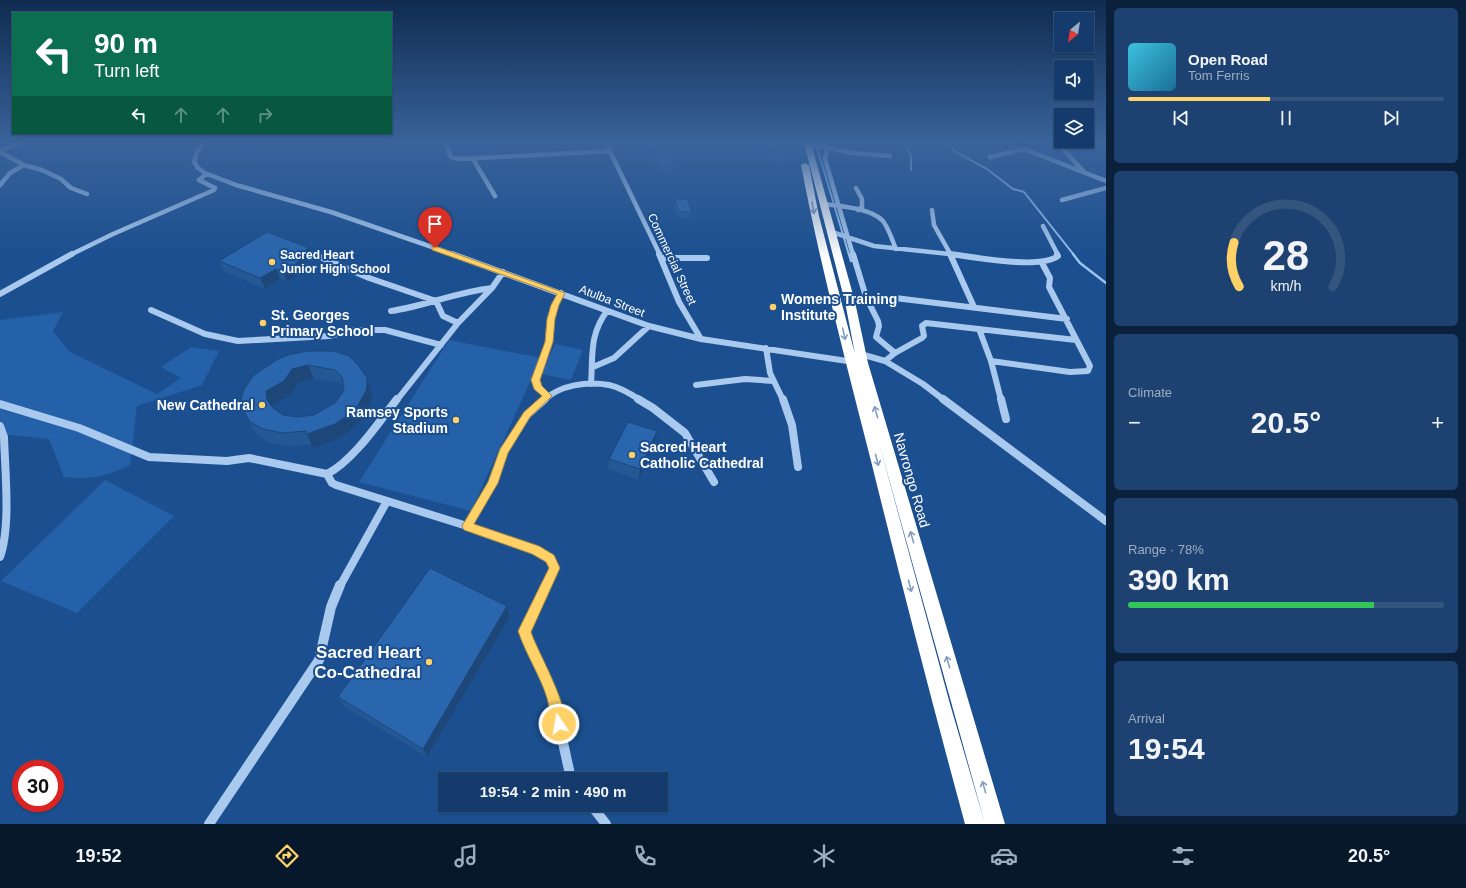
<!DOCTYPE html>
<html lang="en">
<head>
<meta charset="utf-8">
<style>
  :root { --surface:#143b6b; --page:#1d4271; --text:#f1f3f6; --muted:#9dadc1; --line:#33557e; --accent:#ffd166 }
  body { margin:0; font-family:Arial,sans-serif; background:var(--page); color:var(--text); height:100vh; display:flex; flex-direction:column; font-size:15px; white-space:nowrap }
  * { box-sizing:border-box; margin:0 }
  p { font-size:13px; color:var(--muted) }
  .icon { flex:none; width:22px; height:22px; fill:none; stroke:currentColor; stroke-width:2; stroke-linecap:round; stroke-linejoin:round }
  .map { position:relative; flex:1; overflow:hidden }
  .side { display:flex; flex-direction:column; gap:8px; padding:8px; background:#0b203b; width:360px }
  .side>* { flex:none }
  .guide { position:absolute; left:12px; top:12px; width:380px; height:122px; border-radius:0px; box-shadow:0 1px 3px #0004,0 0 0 1px var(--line); background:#0b6e4f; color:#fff; overflow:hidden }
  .needle { width:26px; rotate:210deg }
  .buttons { position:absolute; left:1054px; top:12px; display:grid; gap:8px }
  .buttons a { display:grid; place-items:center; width:40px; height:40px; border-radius:0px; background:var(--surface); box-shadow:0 1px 3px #0004,0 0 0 1px var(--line); font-size:20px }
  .speed { position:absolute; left:12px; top:760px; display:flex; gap:8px; font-size:20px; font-weight:700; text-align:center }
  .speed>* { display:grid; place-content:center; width:52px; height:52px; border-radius:50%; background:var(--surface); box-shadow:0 1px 3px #0004,0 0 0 1px var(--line); line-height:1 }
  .speed .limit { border:6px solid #d22; background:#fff; color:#111 }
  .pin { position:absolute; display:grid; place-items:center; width:34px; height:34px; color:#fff; margin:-41px -17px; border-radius:50% 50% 50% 0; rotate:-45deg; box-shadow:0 0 4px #0007 }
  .pin .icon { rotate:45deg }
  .me { position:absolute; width:44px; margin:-22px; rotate:348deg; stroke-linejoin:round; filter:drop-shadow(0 0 3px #0008) }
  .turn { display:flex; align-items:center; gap:14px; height:84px; padding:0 16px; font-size:18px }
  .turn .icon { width:52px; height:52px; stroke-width:2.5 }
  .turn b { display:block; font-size:28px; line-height:34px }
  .lanes { display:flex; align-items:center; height:38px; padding:0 16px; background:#0003; justify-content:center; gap:20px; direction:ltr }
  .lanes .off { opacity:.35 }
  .big { font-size:30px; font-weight:700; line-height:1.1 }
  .side .widget { flex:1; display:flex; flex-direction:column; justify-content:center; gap:6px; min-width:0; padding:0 14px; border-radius:6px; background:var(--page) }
  .side .dial { align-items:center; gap:0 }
  .dial svg { height:104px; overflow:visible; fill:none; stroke:var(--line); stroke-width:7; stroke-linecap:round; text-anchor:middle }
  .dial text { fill:var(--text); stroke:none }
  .song { display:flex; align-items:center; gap:12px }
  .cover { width:48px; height:48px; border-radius:6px; background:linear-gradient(135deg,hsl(190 70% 55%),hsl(200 70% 35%)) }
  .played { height:4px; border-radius:2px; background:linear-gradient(90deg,var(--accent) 45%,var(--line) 45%) }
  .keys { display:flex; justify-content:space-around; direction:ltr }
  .heat { display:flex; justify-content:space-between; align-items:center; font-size:22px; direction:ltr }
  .charge { height:6px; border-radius:3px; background:linear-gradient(90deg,#34c759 78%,var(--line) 0) }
  .trip { position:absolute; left:438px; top:772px; width:230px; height:40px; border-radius:0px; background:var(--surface); box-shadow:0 1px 3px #0004,0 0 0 1px var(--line); font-weight:700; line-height:40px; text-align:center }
  .tabs { display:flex; height:64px; justify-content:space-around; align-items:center; background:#08182b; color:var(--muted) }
  .tabs .icon { width:28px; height:28px }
  .tabs .current { color:var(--accent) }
  .tabs b { font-size:18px; color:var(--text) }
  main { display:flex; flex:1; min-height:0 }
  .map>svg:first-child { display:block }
  .green { fill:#2461a8 }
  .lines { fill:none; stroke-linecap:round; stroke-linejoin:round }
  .stream-far1 { stroke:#9cc4f0; stroke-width:2 }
  .stream { stroke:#9cc4f0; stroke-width:2.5 }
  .minor-far3 { stroke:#a9c9ee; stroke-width:4.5 }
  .minor-far2 { stroke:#a9c9ee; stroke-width:6 }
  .minor-far1 { stroke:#a9c9ee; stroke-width:8 }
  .minor { stroke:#a9c9ee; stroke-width:10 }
  .highway { fill:#fff; fill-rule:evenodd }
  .wall { fill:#245895; fill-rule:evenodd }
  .shaded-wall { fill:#1d4779 }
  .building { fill:#2a66ad; stroke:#1d4779; fill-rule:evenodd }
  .oneway { stroke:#829ec1 }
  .route { fill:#ffd166; stroke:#a68842 }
  .poi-dot { fill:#ffd166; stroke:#1b4f8f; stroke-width:1.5 }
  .labels { text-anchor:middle; stroke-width:4; stroke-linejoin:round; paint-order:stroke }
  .far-poi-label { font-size:12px; font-weight:bold; fill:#fff; stroke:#1b4f8f; text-anchor:start }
  .far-street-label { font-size:12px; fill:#fff; stroke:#1b4f8f }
  .poi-label { font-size:14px; font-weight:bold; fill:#fff; stroke:#1b4f8f; text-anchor:start }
  .street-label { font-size:14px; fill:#fff; stroke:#1b4f8f }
  .near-poi-label { font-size:17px; font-weight:bold; fill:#fff; stroke:#1b4f8f; text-anchor:end }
</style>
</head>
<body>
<main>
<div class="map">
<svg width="1106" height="824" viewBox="0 0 1106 824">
  <rect width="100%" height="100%" fill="#1b4f8f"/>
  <path class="green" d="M764,143h13l-1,2 9,14 -4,3 -11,-3z
    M63,312l-10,19 17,21 87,42 24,-16 -20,-11 30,-20 28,4 -17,34 -65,21 -7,59c-24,11 -38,15 -66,12l-15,-38 -49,-5v-114z
    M449,340l92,18 -70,153 -112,-29z
    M555,344l28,6 -12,30 -30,-6z
    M105,480l69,36 -97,97 -76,-32z"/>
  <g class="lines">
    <path class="stream-far1" d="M905,143l6,13v14
      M950,143l4,8 33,18 26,20 11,3 50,63
      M816,144l33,111"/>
    <path class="stream" d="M849,254l2,7
      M1073,254l7,9 26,20"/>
    <path class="minor-far3" d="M204,143l-7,9 -3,10 4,6 7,5 31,12 95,27 124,43
      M445,143l6,14 9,2 149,-8
      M606,143l54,112
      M808,143l44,10 38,3
      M1060,143l5,8 18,20
      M827,149l-2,10 28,96
      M0,150l21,-7
      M0,152l24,13 18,5 19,9 10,9 16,6
      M990,157l34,-8 82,32
      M473,159l22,37
      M0,185l10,-12 14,-8
      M856,188l6,11v8l-4,3
      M1062,200l44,-12
      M824,204c16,2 47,4 59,17 6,8 9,19 13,28
      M932,210l2,15 17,30
      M1043,226l15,29
      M832,232l42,14 85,9
      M303,250l13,5
      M70,255l43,-21 101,-44 1,-2 -16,-8 7,-6"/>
    <path class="minor-far2" d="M313,254l56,24 67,23 7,15 15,7
      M452,254l197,72 52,13 153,23
      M659,254l20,48 22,37
      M853,254l13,43 12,24 1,5 -3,11 19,16
      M950,254l24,53
      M950,254c24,3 90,16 108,2l-1,-2
      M661,258h46
      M0,294l72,-40
      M895,298l172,21
      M151,310l54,24 33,7 91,-5 25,-6h31l56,15
      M391,311c34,-5 66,-19 101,-23
      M979,329l12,32 79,11 18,-1 2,-5 -41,-79 1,-9 -8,-15
      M766,348l4,25 13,27
      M857,353l28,8 38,23 21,16
      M885,361l10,-8 27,-15 2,-2 -2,-10 4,-3 150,17
      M991,361l10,39
      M593,367l21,-9 35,-32
      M591,384c2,-28 -2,-49 16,-73
      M696,385l49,-6 28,2
      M548,396l-11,-9 -1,-7 13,-38 2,-23 4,-14 6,-12
      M397,400l61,-77 34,-35 11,-16
      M544,400c16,-15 43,-19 65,-15 10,2 22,9 31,15"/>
    <path class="minor-far1" d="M638,399l15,9 32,25 29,49
      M783,399l9,26 6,42
      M943,399l163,122
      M1001,399l5,20
      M0,404l79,24 70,29 78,4 22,-3 78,16c26,-13 52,-52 70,-75
      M0,426l4,11c1,34 7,89 -4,120
      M327,474l5,9 4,2 131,41 69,24 14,8 4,10 -8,18
      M467,526l26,-43 11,-31 23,-37 18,-16
      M340,586l47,-85"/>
    <path class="minor" d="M546,585l-21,46 4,13 24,53 18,82
      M591,805l15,19
      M209,824l110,-164 12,-53 9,-22"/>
    <path class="highway" d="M804,143h7l44,159 13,61 137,461h-20l-106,-381 71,261 35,120h-20c-33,-121 -64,-242 -94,-363 -25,-98 -51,-197 -70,-296l4,-2 4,2 10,51 36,138 -10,-52z"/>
  </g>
  <path class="wall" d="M639,143h21l16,22 -2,9 -14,1z
    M675,200l17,12 -1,6h-13l-4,-12z
    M309,248l3,10 -6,5 2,5 -21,14 -7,-3 -15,10 -42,-18 -4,-10z
    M288,355l79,23 4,13 1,7 -2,7 -7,14 -7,7 -16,12 -27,10 -1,-3 -23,1 -19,-3 -13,-8 -10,-18zM314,379l26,4 4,5 -1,4 -8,11 -21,12 -16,2 -15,-2 -10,-6 -1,-4 19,-10 7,-12z
    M657,431l-2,10 -16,39 -31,-11 1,-10z
    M507,606l2,12 -82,139 -82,-50 -7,-10z"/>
  <path class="shaded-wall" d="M309,248l3,10 -6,5 2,5 -21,14 -4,-10 14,-16z
    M276,269l4,10 -15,10 -5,-11z
    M308,365l6,14 -16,4 -7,12 -19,10 2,9 -7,-14 -1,-9 26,-22z
    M367,378l4,13 1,7 -2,7 -7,14 -7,7 -16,12 -27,10 -6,-14z
    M657,431l-2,10 -16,39 1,-11z
    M507,606l2,12 -82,139 -4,-8z"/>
  <path class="building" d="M645,143h15l16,22 -15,2z
    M687,199l5,13h-13l-4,-12z
    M267,232l42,16 -12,8 7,2 -21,14 -7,-3 -16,9 -41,-17z
    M307,351h27l15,5 10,10 8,12v6l-1,7 -8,14 -6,7 -17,12 -28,10 -1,-3 -24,2 -19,-4 -13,-7 -3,-5 -7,-14 4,-14 10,-14 24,-16 10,-4zM308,365l27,5 7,7 2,10 -1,5 -8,11 -21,12 -16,2 -15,-2 -10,-7 -6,-8 -1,-9 18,-10 8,-12z
    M628,422l29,9 -17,38 -31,-10z
    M430,568l77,38 -84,143 -85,-52z"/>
  <defs><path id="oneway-shaft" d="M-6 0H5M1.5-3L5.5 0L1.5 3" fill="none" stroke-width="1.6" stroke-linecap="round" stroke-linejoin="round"/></defs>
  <g class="oneway">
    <use href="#oneway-shaft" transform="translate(813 208) rotate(80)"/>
    <use href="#oneway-shaft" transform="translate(844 334) rotate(77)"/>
    <use href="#oneway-shaft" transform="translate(876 412) rotate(-106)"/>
    <use href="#oneway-shaft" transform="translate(877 460) rotate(75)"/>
    <use href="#oneway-shaft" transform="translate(912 537) rotate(-106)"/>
    <use href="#oneway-shaft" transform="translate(910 586) rotate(75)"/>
    <use href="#oneway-shaft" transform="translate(948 662) rotate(-106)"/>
    <use href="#oneway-shaft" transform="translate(984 787) rotate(-106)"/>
  </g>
  <linearGradient id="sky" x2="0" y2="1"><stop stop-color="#0f2b4f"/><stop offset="0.55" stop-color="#39639b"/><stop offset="1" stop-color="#39639b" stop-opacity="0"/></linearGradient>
  <rect width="1106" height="258" fill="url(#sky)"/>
  <path class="route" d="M435,246l130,47 -6,12 -4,14 -2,23 -13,38 2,6 10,10 -22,21 -22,36 -10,30 -24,41 65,22 15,9 6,13 -29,64c7,21 41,78 33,97l-5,2 -5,-2c-4,-10 -4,-21 -7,-31 -7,-23 -21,-43 -29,-67l31,-63 -3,-6 -14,-8 -68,-24 -2,-4 26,-44 12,-33 24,-37 18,-16 -8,-7 -3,-9 14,-38 2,-23 4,-14 6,-11 -125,-44v-3z"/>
  <g class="poi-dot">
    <circle cx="272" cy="262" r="4"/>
    <circle cx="773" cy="307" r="4"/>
    <circle cx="263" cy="323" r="4"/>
    <circle cx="262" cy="405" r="4"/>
    <circle cx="456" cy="420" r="4"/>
    <circle cx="632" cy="455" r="4"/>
    <circle cx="429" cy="662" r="4"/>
  </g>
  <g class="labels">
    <g class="far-poi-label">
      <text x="280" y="259">Sacred Heart<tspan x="280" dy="14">Junior High School</tspan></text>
    </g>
    <g class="far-street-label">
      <text transform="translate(672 259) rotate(65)" y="4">Commercial Street</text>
      <text transform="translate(612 301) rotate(21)" y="4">Atulba Street</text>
    </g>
    <g class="poi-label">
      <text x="781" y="304">Womens Training<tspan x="781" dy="16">Institute</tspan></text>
      <text x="271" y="320">St. Georges<tspan x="271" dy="16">Primary School</tspan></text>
      <text x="254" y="410" text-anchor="end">New Cathedral</text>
      <text x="448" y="417" text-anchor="end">Ramsey Sports<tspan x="448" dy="16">Stadium</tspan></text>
      <text x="640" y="452">Sacred Heart<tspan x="640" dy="16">Catholic Cathedral</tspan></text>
    </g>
    <g class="street-label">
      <text transform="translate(912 480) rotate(74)" y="5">Navrongo Road</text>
    </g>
    <g class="near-poi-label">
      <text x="421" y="658">Sacred Heart<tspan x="421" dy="20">Co-Cathedral</tspan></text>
    </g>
  </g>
</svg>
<div class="buttons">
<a><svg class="needle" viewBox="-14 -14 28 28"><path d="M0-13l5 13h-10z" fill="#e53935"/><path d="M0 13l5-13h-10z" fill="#9dadc1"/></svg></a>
<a><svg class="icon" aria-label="sound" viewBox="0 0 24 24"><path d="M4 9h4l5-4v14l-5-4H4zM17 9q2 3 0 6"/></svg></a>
<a><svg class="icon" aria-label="layers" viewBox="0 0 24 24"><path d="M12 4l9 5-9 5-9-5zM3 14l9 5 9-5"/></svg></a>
</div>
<div class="speed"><div class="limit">30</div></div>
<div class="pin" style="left:435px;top:248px;background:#d93025"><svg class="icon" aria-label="arrive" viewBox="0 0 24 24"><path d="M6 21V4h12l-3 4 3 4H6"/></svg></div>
<svg class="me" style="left:559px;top:724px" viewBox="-20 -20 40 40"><circle r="17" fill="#ffd166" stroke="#fff" stroke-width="3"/><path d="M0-11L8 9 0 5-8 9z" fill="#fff"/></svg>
<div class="trip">19:54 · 2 min · 490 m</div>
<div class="guide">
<div class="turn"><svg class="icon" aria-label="left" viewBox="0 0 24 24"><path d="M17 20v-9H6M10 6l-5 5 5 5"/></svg><div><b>90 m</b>Turn left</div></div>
<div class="lanes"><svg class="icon" aria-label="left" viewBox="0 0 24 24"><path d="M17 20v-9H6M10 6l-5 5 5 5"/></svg><svg class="icon off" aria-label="ahead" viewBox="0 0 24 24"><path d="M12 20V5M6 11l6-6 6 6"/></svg><svg class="icon off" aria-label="ahead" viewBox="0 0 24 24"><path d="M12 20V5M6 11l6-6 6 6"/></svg><svg class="icon off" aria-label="right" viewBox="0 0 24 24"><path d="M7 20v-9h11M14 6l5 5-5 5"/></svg></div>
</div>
</div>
<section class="side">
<div class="widget">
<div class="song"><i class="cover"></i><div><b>Open Road</b><p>Tom Ferris</p></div></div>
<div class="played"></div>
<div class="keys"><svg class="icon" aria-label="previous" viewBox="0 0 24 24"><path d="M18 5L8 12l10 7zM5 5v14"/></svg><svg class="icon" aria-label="pause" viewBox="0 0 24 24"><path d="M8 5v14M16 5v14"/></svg><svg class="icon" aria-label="next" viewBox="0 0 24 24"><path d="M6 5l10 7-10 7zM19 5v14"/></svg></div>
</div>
<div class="widget dial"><svg viewBox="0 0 100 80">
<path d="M14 69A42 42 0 1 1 86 69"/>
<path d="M14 69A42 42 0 0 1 10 35" stroke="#ffd166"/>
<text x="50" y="56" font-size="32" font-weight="700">28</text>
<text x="50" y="72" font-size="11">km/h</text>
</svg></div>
<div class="widget"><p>Climate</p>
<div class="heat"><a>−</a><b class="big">20.5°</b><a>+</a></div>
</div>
<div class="widget"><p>Range · 78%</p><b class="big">390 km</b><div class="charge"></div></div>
<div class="widget"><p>Arrival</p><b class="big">19:54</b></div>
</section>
</main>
<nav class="tabs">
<b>19:52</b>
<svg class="icon current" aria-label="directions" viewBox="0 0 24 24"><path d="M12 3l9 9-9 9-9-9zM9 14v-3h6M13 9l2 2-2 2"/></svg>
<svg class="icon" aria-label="music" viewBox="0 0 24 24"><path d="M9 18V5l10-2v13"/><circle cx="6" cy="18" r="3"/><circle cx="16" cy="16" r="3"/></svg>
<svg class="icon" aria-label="phone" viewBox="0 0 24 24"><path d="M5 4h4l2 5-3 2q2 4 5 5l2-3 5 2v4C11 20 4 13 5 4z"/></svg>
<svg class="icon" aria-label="climate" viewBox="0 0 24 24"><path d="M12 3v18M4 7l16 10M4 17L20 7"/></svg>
<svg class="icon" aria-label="car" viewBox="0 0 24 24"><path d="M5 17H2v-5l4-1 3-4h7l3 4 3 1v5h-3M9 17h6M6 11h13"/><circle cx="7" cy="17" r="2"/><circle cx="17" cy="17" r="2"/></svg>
<svg class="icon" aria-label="filters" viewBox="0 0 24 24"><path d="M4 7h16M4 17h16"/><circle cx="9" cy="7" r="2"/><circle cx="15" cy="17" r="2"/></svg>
<b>20.5°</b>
</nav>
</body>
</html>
